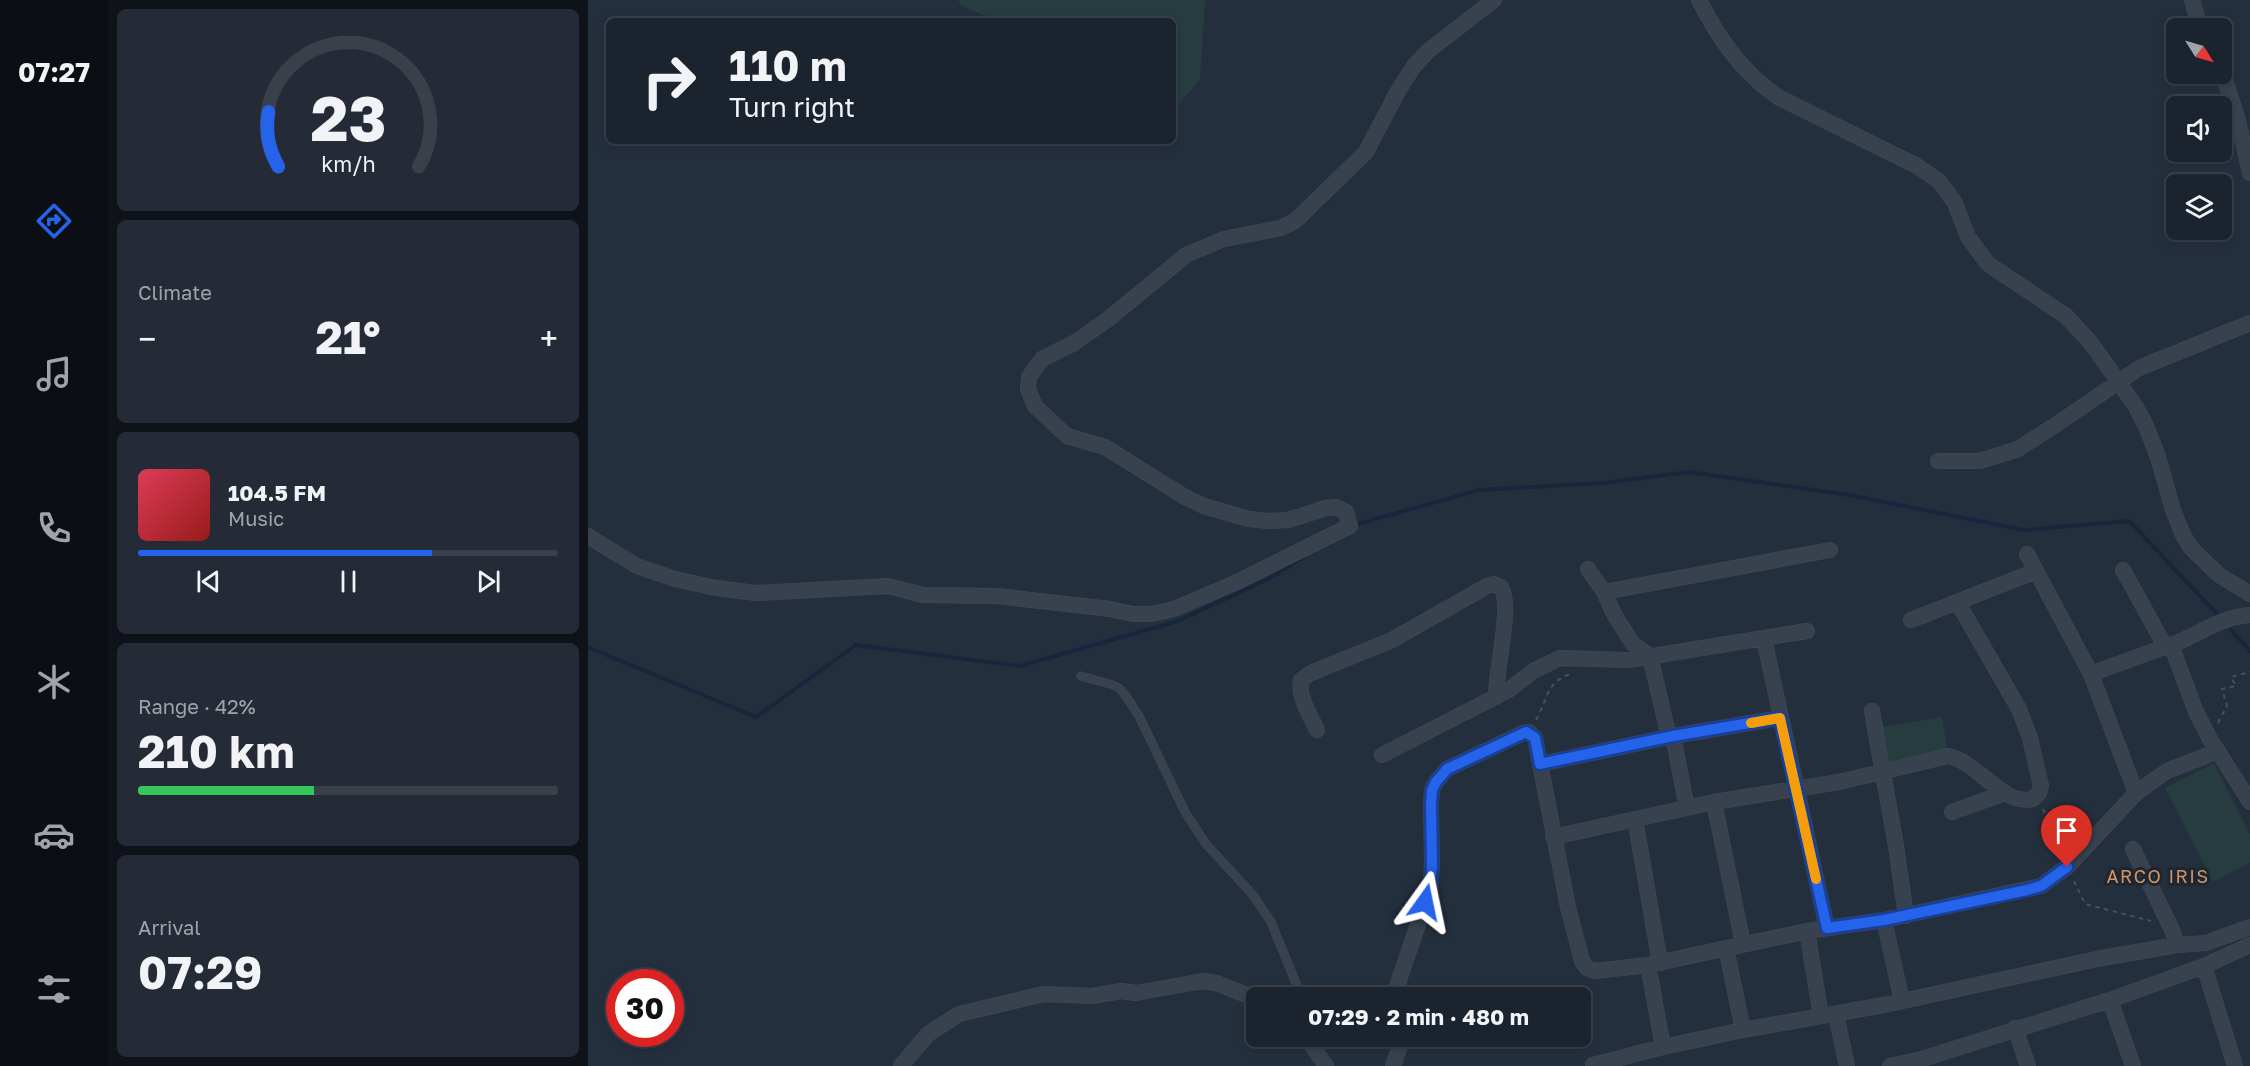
<!DOCTYPE html>
<html lang="en">
<head>
<meta charset="utf-8">
<style>
  :root { --surface:#1b232e; --page:#242b36; --text:#f1f3f6; --muted:#a0a4aa; --line:#39404a; --accent:#2563eb }
  body { margin:0; font-family:"Golos Text",sans-serif; background:var(--page); color:var(--text); height:100vh; display:flex; flex-direction:column; font-size:22px; white-space:nowrap }
  * { box-sizing:border-box; margin:0 }
  p { font-size:20px; color:var(--muted) }
  .icon { flex:none; width:33px; height:33px; fill:none; stroke:currentColor; stroke-width:2; stroke-linecap:round; stroke-linejoin:round }
  .map { position:relative; flex:1; overflow:hidden }
  .panel { display:flex; flex-direction:column; gap:9px; padding:9px; background:#0f1319; width:480px }
  .panel>* { flex:none }
  .top-card { position:absolute; left:18px; top:18px; width:570px; height:126px; border-radius:9px; box-shadow:0 3px 9px #0003,0 0 0 2px var(--line); background:#1b232e; color:var(--text); overflow:hidden }
  .needle { width:39px; rotate:127deg }
  .buttons { position:absolute; left:1578px; top:18px; display:grid; gap:12px }
  .buttons a { display:grid; place-items:center; width:66px; height:66px; border-radius:9px; background:var(--surface); box-shadow:0 3px 9px #0003,0 0 0 2px var(--line); font-size:30px }
  .speed { position:absolute; left:18px; top:969px; display:flex; gap:12px; font-size:30px; font-weight:700; text-align:center }
  .speed>* { display:grid; place-content:center; width:78px; height:78px; border-radius:50%; background:var(--surface); box-shadow:0 3px 9px #0003,0 0 0 2px var(--line); line-height:1 }
  .speed .limit { border:9px solid #d22; background:#fff; color:#111 }
  .pin { position:absolute; display:grid; place-items:center; width:51px; height:51px; color:#fff; margin:-62px -26px; border-radius:50% 50% 50% 0; rotate:-45deg; box-shadow:0 0 6px #0007 }
  .pin .icon { rotate:45deg }
  .me { position:absolute; width:66px; margin:-33px; rotate:12deg; stroke-linejoin:round; filter:drop-shadow(0 0 4px #0008) }
  .turn { display:flex; align-items:center; gap:21px; height:126px; padding:0 24px; font-size:27px }
  .turn .icon { width:78px; height:78px; stroke-width:2.5 }
  .turn b { display:block; font-size:42px; line-height:51px }
  .big { font-size:45px; font-weight:700; line-height:1.1 }
  .panel .widget { flex:1; display:flex; flex-direction:column; justify-content:center; gap:9px; min-width:0; padding:0 21px; border-radius:9px; background:var(--page) }
  .panel .dial { align-items:center; gap:0 }
  .dial svg { height:156px; overflow:visible; fill:none; stroke:var(--line); stroke-width:7; stroke-linecap:round; text-anchor:middle }
  .dial text { fill:var(--text); stroke:none }
  .song { display:flex; align-items:center; gap:18px }
  .cover { width:72px; height:72px; border-radius:9px; background:linear-gradient(135deg,hsl(350 70% 55%),hsl(0 70% 35%)) }
  .played { height:6px; border-radius:3px; background:linear-gradient(90deg,var(--accent) 70%,var(--line) 70%) }
  .keys { display:flex; justify-content:space-around; direction:ltr }
  .heat { display:flex; justify-content:space-between; align-items:center; font-size:33px; direction:ltr }
  .charge { height:9px; border-radius:4px; background:linear-gradient(90deg,#34c759 42%,var(--line) 0) }
  .trip { position:absolute; left:658px; top:987px; width:345px; height:60px; border-radius:9px; background:var(--surface); box-shadow:0 3px 9px #0003,0 0 0 2px var(--line); font-weight:700; line-height:60px; text-align:center }
  main { display:flex; flex:1; min-height:0 }
  .menu { display:flex; flex-direction:column; width:108px; justify-content:space-around; align-items:center; background:#0b0e12; color:var(--muted) }
  .menu .icon { width:42px; height:42px }
  .menu .on { color:var(--accent) }
  .menu b { font-size:27px; color:var(--text) }
  .map>svg:first-child { display:block }
  .green { fill:#263c3f }
  .lines { fill:none; stroke-linecap:round; stroke-linejoin:round }
  .stream { stroke:#17263c; stroke-width:4 }
  .lane-casing { stroke:#414a57; stroke-width:9 }
  .street-casing { stroke:#414a57; stroke-width:16 }
  .path { stroke:#3f5557; stroke-width:2; stroke-dasharray:4.5 4.5; stroke-linecap:butt }
  .lane { stroke:#38414e; stroke-width:8 }
  .street { stroke:#38414e; stroke-width:15 }
  .route-casing { stroke:#184099; stroke-width:15 }
  .route { stroke:#2563eb; stroke-width:10 }
  .slow { stroke:#f59e0b; stroke-width:10 }
  .labels { text-anchor:middle; stroke-width:6; stroke-linejoin:round; paint-order:stroke }
  .neighbourhood-label { font-size:18px; letter-spacing:1.5px; fill:#d59563; stroke:#1d2633 }
</style>
</head>
<body>
<main>
<nav class="menu">
<b>07:27</b>
<svg class="icon on" aria-label="directions" viewBox="0 0 24 24"><path d="M12 3l9 9-9 9-9-9zM9 14v-3h6M13 9l2 2-2 2"/></svg>
<svg class="icon" aria-label="music" viewBox="0 0 24 24"><path d="M9 18V5l10-2v13"/><circle cx="6" cy="18" r="3"/><circle cx="16" cy="16" r="3"/></svg>
<svg class="icon" aria-label="phone" viewBox="0 0 24 24"><path d="M5 4h4l2 5-3 2q2 4 5 5l2-3 5 2v4C11 20 4 13 5 4z"/></svg>
<svg class="icon" aria-label="climate" viewBox="0 0 24 24"><path d="M12 3v18M4 7l16 10M4 17L20 7"/></svg>
<svg class="icon" aria-label="car" viewBox="0 0 24 24"><path d="M5 17H2v-5l4-1 3-4h7l3 4 3 1v5h-3M9 17h6M6 11h13"/><circle cx="7" cy="17" r="2"/><circle cx="17" cy="17" r="2"/></svg>
<svg class="icon" aria-label="filters" viewBox="0 0 24 24"><path d="M4 7h16M4 17h16"/><circle cx="9" cy="7" r="2"/><circle cx="15" cy="17" r="2"/></svg>
</nav>
<section class="panel">
<div class="widget dial"><svg viewBox="0 0 100 80">
<path d="M14 69A42 42 0 1 1 86 69"/>
<path d="M14 69A42 42 0 0 1 9 41" stroke="#2563eb"/>
<text x="50" y="56" font-size="32" font-weight="700">23</text>
<text x="50" y="72" font-size="11">km/h</text>
</svg></div>
<div class="widget"><p>Climate</p>
<div class="heat"><a>−</a><b class="big">21°</b><a>+</a></div>
</div>
<div class="widget">
<div class="song"><i class="cover"></i><div><b>104.5 FM</b><p>Music</p></div></div>
<div class="played"></div>
<div class="keys"><svg class="icon" aria-label="previous" viewBox="0 0 24 24"><path d="M18 5L8 12l10 7zM5 5v14"/></svg><svg class="icon" aria-label="pause" viewBox="0 0 24 24"><path d="M8 5v14M16 5v14"/></svg><svg class="icon" aria-label="next" viewBox="0 0 24 24"><path d="M6 5l10 7-10 7zM19 5v14"/></svg></div>
</div>
<div class="widget"><p>Range · 42%</p><b class="big">210 km</b><div class="charge"></div></div>
<div class="widget"><p>Arrival</p><b class="big">07:29</b></div>
</section>
<div class="map">
<svg width="1662" height="1066" viewBox="0 0 1662 1066">
  <rect width="100%" height="100%" fill="#242f3e"/>
  <path class="green" d="M370,0h247l-5,79 -27,33v-91h-176l-35,-15z
    M1354,717l6,35 -59,10 -6,-35z
    M1626,763l36,71v29l-37,19 -48,-94z"/>
  <g class="lines">
    <path class="stream" d="M766,525l125,-35 124,-7 86,-11 160,23 175,35 105,-9 92,97
      M1643,630l19,21
      M0,647l168,70 100,-72 164,21 158,-45 96,-45 31,-20"/>
    <defs>
      <path id="lane" d="M493,676l29,8 9,4 7,8 14,22 45,94 21,32 47,51 18,27 31,76"/>
      <path id="street" d="M1111,0c20,39 43,72 79,97l139,69 22,15 16,22 13,34 20,27 78,52 25,27 45,64 10,19 12,31 15,53 10,25 8,13 28,27 31,19
        M1604,0l8,28
        M1634,71l15,46 13,56
        M1350,461h42l38,-12 36,-23 85,-58 111,-45
        M0,536l49,30 38,13 41,9 40,5 132,-7 35,9 74,1 113,13 23,5h19l22,-5 61,-26 115,-57 -4,-14 -10,-5 -10,1 -38,12 -19,1 -20,-2 -45,-13 -19,-9 -80,-50 -38,-11 -32,-30 -7,-17 1,-12 13,-18 32,-16 33,-23 79,-65 38,-16 57,-11 14,-7 71,-69 32,-61 16,-25 14,-15 66,-51
        M1439,554l64,120 45,119
        M1000,569l16,23 11,24 18,28 17,12 19,81
        M1535,570l42,76
        M1016,592l226,-42
        M1323,620l125,-49
        M1176,639l63,289
        M1583,645l25,67 14,27 40,63
        M1503,674c27,-10 53,-20 80,-29 27,-10 49,-28 79,-30
        M1284,711l24,135 10,70
        M729,730c-7,-15 -19,-33 -16,-50l10,-7 81,-33 95,-54 7,-2 7,3c12,18 -6,86 -5,110
        M1085,736l14,72
        M794,755l127,-65 24,-19 27,-13 68,2 179,-29
        M952,764l133,-28 107,-18
        M1126,802l29,142
        M1364,812l53,-19
        M1047,819l25,144
        M965,837l161,-35 125,-20 109,-26c31,6 53,50 85,43l6,-6 2,-7 -11,-48 -11,-29 -61,-106
        M1545,849l40,83 4,13
        M1296,920l18,81
        M1219,931l14,85
        M1138,948l17,82
        M1060,965l15,82
        M1616,966l31,100
        M808,998l1,-12 33,-97 2,-24 -1,-61 1,-14 4,-8 11,-13 76,-36 6,-1 6,6 33,169 14,54 5,7 8,3 53,-6 159,-34 77,-11 157,-34 26,-19 69,-74 31,-22 51,-20
        M1522,1000l23,66
        M1248,1015l11,51
        M1427,1028l13,38
        M717,1036l21,30
        M1005,1065l70,-18 80,-17 141,-25 213,-46 80,-14 29,-2 44,-16
        M313,1066l27,-32 31,-20 85,-20 48,2 29,-5 15,2 67,-12 13,2 41,16
        M805,1066l10,-30
        M1302,1066l32,-7 188,-59 94,-34 46,-21"/>
    </defs>
    <use href="#lane" class="lane-casing"/>
    <use href="#street" class="street-casing"/>
    <path class="path" d="M948,720c13,-23 9,-38 37,-47
      M1630,723l9,-17 -5,-17 14,-3 -5,-9 19,-5
      M1455,809l19,45
      M1486,881l11,23 66,17"/>
    <use href="#lane" class="lane"/>
    <use href="#street" class="street"/>
  </g>
  <g class="lines">
    <defs>
      <path id="route" d="M837,902l5,-13 2,-24 -1,-61 1,-14 4,-8 11,-13 79,-37 9,6 5,26 133,-28 107,-18 47,210 57,-8 143,-30 14,-4 26,-19"/>
    </defs>
    <use href="#route" class="route-casing"/>
    <use href="#route" class="route"/>
    <path class="slow" d="M1163,723l29,-5 36,161"/>
  </g>
  <g class="labels">
    <g class="neighbourhood-label">
      <text x="1570" y="883">ARCO IRIS</text>
    </g>
  </g>
</svg>
<div class="buttons">
<a><svg class="needle" viewBox="-14 -14 28 28"><path d="M0-13l5 13h-10z" fill="#e53935"/><path d="M0 13l5-13h-10z" fill="#a0a4aa"/></svg></a>
<a><svg class="icon" aria-label="sound" viewBox="0 0 24 24"><path d="M4 9h4l5-4v14l-5-4H4zM17 9q2 3 0 6"/></svg></a>
<a><svg class="icon" aria-label="layers" viewBox="0 0 24 24"><path d="M12 4l9 5-9 5-9-5zM3 14l9 5 9-5"/></svg></a>
</div>
<div class="speed"><div class="limit">30</div></div>
<div class="pin" style="left:1479px;top:867px;background:#d93025"><svg class="icon" aria-label="arrive" viewBox="0 0 24 24"><path d="M6 21V4h12l-3 4 3 4H6"/></svg></div>
<svg class="me" style="left:837px;top:902px" viewBox="-20 -20 40 40"><path d="M0-17L14 15 0 8-14 15z" fill="#2563eb" stroke="#fff" stroke-width="4"/></svg>
<div class="trip">07:29 · 2 min · 480 m</div>
<div class="top-card">
<div class="turn"><svg class="icon" aria-label="right" viewBox="0 0 24 24"><path d="M7 20v-9h11M14 6l5 5-5 5"/></svg><div><b>110 m</b>Turn right</div></div>
</div>
</div>
</main>
</body>
</html>
